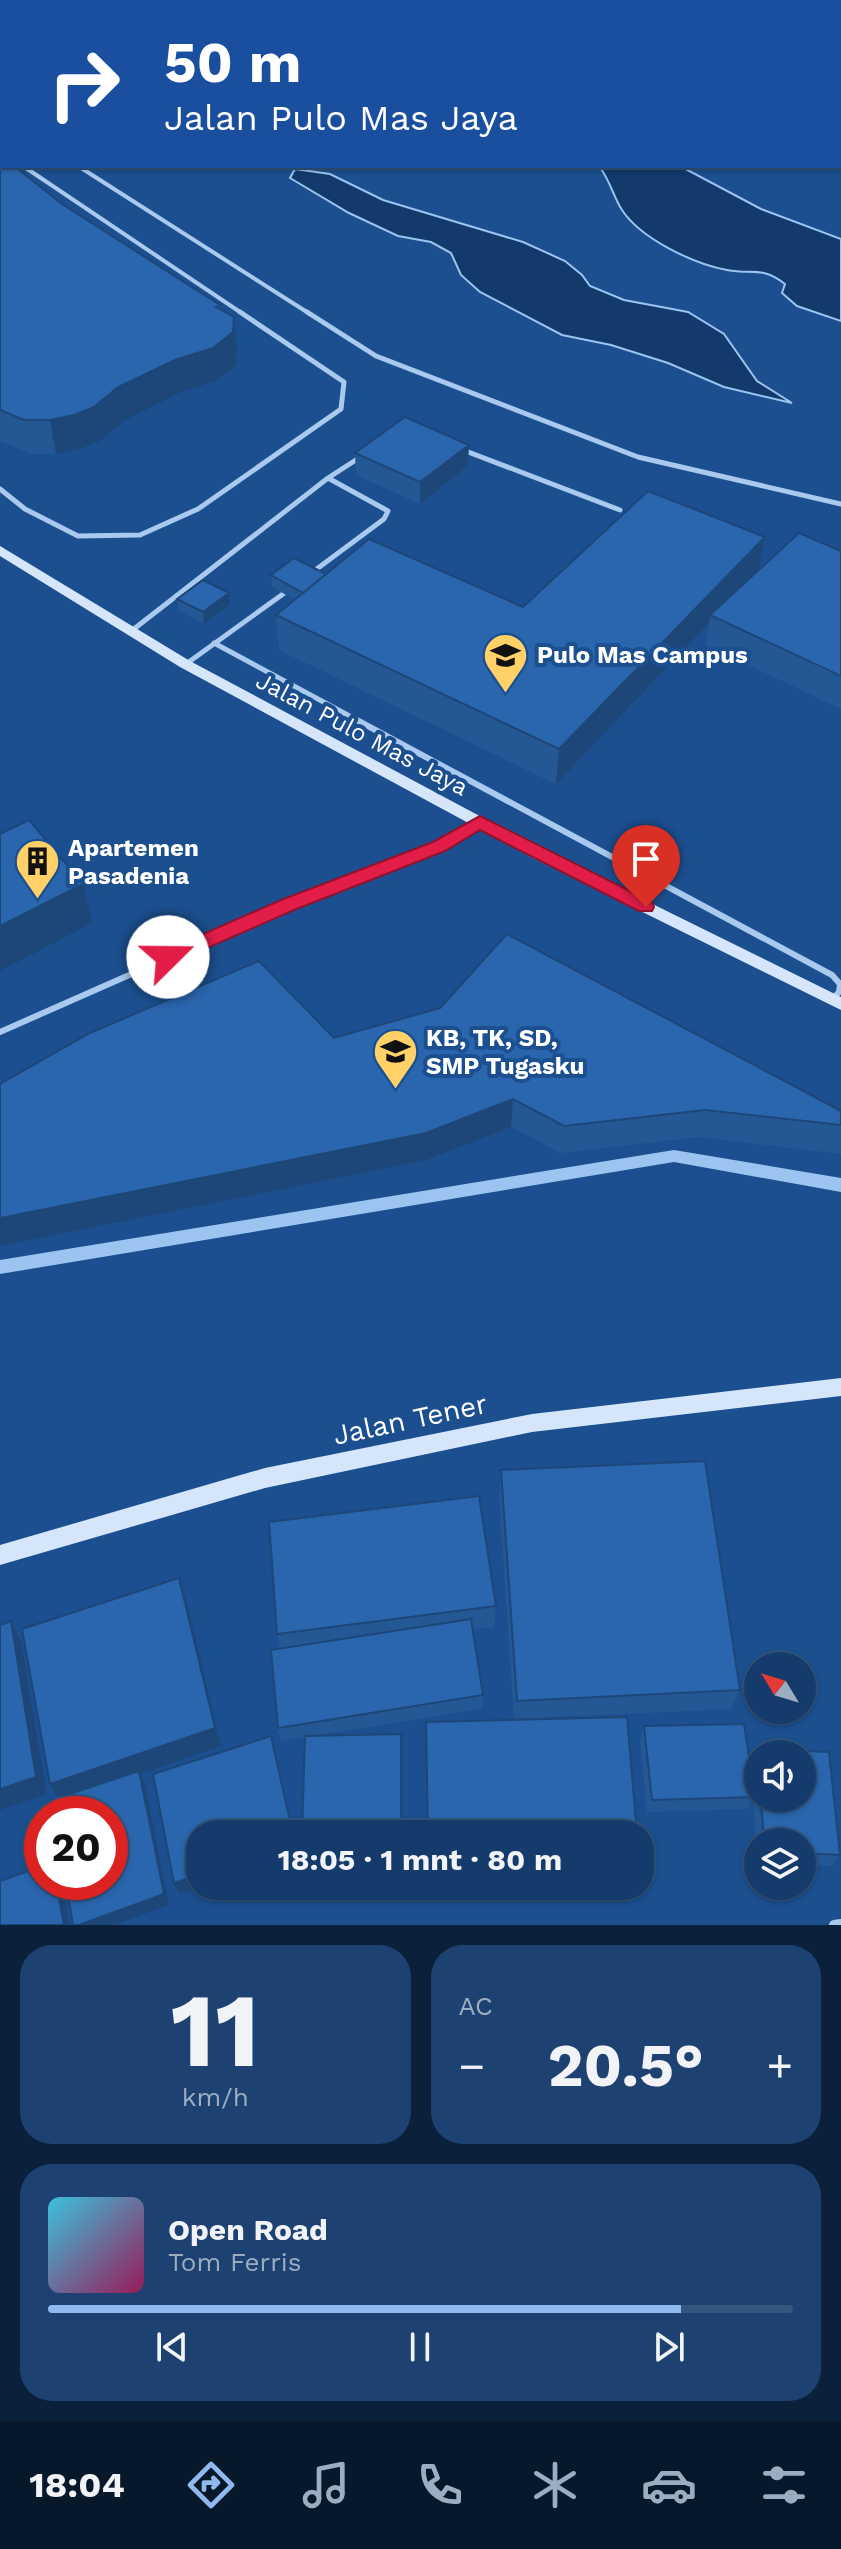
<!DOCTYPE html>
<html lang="id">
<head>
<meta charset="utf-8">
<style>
  :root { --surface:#143b6b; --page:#1d4271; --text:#f1f3f6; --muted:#9dadc1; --line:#33557e; --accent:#90b9f0 }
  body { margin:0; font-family:"Work Sans",sans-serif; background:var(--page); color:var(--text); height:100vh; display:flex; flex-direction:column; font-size:30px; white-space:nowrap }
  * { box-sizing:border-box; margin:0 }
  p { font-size:26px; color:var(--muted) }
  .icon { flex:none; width:44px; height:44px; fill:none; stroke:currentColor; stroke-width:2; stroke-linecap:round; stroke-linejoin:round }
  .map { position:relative; height:1925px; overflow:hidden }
  .panel { display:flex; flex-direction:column; gap:20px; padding:20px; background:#0b203b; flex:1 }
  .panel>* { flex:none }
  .top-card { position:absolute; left:0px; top:0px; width:842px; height:168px; box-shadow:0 2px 6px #0004,0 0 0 2px var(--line); background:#1a4fa0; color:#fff; overflow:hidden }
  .needle { width:52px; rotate:308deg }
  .tools { position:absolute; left:744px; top:1652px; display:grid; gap:16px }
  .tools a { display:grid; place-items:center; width:72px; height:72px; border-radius:50%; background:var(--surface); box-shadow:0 2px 6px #0004,0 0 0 2px var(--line); font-size:40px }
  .speed { position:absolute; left:24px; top:1796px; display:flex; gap:16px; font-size:40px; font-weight:700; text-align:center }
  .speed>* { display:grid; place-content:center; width:104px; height:104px; border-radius:50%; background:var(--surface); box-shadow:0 2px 6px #0004,0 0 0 2px var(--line); line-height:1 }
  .speed .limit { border:12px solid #d22; background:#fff; color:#111 }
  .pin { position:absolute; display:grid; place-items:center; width:68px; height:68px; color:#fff; margin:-82px -34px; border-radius:50% 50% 50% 0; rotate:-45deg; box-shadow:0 0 8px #0007 }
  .pin .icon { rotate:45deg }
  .me { position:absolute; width:88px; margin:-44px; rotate:68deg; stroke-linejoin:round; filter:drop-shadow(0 0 6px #0008) }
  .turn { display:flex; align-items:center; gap:28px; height:168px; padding:0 32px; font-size:36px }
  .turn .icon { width:104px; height:104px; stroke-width:2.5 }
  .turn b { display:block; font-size:56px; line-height:68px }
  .big { font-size:60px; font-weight:700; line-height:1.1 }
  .panel .card { flex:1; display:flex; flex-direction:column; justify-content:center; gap:12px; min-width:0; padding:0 28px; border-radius:32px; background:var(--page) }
  .panel .dial { align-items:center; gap:0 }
  .dial b { font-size:104px; line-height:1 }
  .song { display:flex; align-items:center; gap:24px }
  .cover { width:96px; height:96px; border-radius:12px; background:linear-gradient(135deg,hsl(190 70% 55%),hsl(330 70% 35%)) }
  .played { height:8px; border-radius:4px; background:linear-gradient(90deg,var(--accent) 85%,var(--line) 85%) }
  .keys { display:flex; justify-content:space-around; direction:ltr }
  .heat { display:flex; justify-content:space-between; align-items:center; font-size:44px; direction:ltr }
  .panel .tiles { flex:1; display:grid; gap:20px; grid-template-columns:1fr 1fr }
  .card:last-child { grid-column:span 2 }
  .trip { position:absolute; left:186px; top:1820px; width:468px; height:80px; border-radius:32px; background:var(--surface); box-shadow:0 2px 6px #0004,0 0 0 2px var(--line); font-weight:700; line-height:80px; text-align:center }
  .tab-bar { display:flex; height:128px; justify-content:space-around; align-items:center; background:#08182b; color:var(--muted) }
  .tab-bar .icon { width:56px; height:56px }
  .tab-bar .active { color:var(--accent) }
  .tab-bar b { font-size:36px; color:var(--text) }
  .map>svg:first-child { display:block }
  .water { fill:#123a6d; stroke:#9cc4f0; stroke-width:2 }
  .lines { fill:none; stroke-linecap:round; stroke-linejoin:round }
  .stream { fill:#9cc4f0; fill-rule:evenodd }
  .lane-far2 { stroke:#a9c9ee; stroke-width:4 }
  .lane-far1 { stroke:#a9c9ee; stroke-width:5 }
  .lane { stroke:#a9c9ee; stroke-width:6 }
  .street { stroke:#a9c9ee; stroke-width:10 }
  .secondary { fill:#d6e6fa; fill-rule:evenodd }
  .wall { fill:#245895; fill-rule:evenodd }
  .shaded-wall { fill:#1d4779 }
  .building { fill:#2a66ad; stroke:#1d4779; stroke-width:2 }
  .route { fill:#e11d48; stroke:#92132f; stroke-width:2 }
  .labels { text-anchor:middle; stroke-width:8; stroke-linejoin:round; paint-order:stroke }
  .poi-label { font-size:24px; font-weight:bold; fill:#fff; stroke:#1b4f8f; text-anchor:start }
  .street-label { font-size:24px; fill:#fff; stroke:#1b4f8f }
  .near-street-label { font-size:28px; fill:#fff; stroke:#1b4f8f }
</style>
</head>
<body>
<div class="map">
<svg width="841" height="1925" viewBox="0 0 841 1925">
  <rect width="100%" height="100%" fill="#1b4f8f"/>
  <path class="water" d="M599,166h81l81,43 80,30v82l-44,-15 -15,-13 3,-9c-23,-18 -32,-9 -58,-14 -33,-6 -86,-31 -105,-60 -9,-14 -12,-30 -23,-44z
    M295,169l35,5 53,26 140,42 42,19 17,14 8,11 34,14 64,12 36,22 33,47 35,22 -68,-16 -56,-24 -57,-18 -49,-10 -82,-43 -19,-17 -10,-22 -20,-11 -33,-6 -49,-23 -59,-35z"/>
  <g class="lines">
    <path class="stream" d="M674,1150l167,28v14l-167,-30 -674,112v-14z"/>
    <path class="lane-far2" d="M23,166l220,148
      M78,166l232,148"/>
    <path class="lane-far1" d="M307,312l69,44 262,101 203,47
      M463,450l157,60
      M328,478l34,-22
      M0,489l25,20 53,27 62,-1 58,-26 143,-100 3,-27 -104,-70
      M130,632l198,-154 60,33 -4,8 -74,55
      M214,643l143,77
      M186,664l97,-70"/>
    <path class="lane" d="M353,718l479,257 8,9 -1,8 -6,7
      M0,1032l288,-127 151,-58 41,-25"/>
    <path class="street" d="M834,1925l7,-1"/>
    <path class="secondary" d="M0,546l190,115 353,189 298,147v13l-308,-152 -353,-191 -180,-111z
      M841,1378v18l-309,36 -267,56 -265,77v-20l265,-77 267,-54z"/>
  </g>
  <path class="wall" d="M0,155l62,49 158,101 1,4 13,8 3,34 -1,14 -20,16 -37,12 -55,28 -24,20 -20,8 -24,5h-25l-31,-13z
    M355,453l113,13 -48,38 -64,-29z
    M841,551v158l-135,-64 3,-22 -153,161 -277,-134 -3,-35 19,-15 -23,-13 -1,-12 55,-1 197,33 235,-36z
    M229,593l1,11 -26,20 -25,-13 -2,-12z
    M334,1038l507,73v43l-142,-17 -138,16 -50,-26 -85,33z
    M501,1470l239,220 -9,19 -217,10 -15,-226z
    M496,1606l-2,21 -21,2 10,66 -1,14 -201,32 -3,-13 2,-79 -3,-15z
    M744,1724l6,42v-4l7,-13 72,3 11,103 -9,11 -29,-1v-23h-44l-1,21 -4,-63 -5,9 -101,3 -7,-72 4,-14zM758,1754h44v44h-44z"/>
  <path class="shaded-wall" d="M234,317l3,34 -1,14 -20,16 -37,12 -55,28 -24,20 -20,8 -24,5 -6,-34 68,-33z
    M469,445l-1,21 -48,38v-22z
    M765,537l-7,35 -48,43 -1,8 -153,161 3,-35z
    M229,593l1,11 -26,20 -1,-12z
    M83,884l9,39 -92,48v-45z
    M513,1099l-2,28 -85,33 -426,86v-28z
    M179,1578l7,21 35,147 -81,28 5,10 24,121 -55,20h-35l-19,-124 -10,-17z
    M11,1621l10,20 26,153 -47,16v-21z
    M200,1875v11h4l-25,8 -5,-11z
    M56,1882h6l8,43h-6z"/>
  <path class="building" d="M0,155l2,1v10h12l48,38 158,101 -4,2 18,10 -1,15 -20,16 -38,12 -57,27 -24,20 -20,8 -24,5h-26l-24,-10z
    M405,417l64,28 -49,37 -65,-29z
    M648,491l117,46 -206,212 -283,-134 93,-76 154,68z
    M799,533l42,18v125l-131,-61z
    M294,558l32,16 -23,19 -32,-18z
    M203,580l26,13 -26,19 -26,-13z
    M29,820l54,64 -83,42v-92z
    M507,934l334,177v14l-136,-15 -141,16 -51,-27 -87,34 -426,85v-134l90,-51 169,-72 75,77 106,-30z
    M705,1461l35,229 -223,11 -16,-231z
    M479,1496l17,110 -219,28 -8,-112z
    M179,1578l36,150 -165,56 -28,-155z
    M471,1619l12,76 -205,33 -7,-78z
    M11,1621l25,156 -36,12v-164z
    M627,1717l10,117h-209l-2,-112z
    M744,1724l11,73 -103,3 -8,-74z
    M401,1734v100h-99l3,-98z
    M271,1736l22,98h-93v41l-26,8 -21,-109z
    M757,1749l72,3 11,103 -38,-2v-11h-38l-3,-44h41v-44h-44v9z
    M139,1771l25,123 -85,31h-6l-7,-43h44v-68h-55l-3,-14z
    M42,1866v16h14l8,43h-64v-44z"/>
  <path class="route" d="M480,816l172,86 2,5 -2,4h-13l-159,-81 -35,21 -151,59 -119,52 -7,2 -9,-7 3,-5 119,-52 152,-58z"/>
  <defs>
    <symbol id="university-pin" viewBox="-11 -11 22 30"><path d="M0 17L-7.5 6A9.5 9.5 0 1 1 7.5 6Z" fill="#ffd166" stroke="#1b4f8f"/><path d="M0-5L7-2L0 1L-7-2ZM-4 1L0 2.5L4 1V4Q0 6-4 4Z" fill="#111"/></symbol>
    <symbol id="building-pin" viewBox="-11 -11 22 30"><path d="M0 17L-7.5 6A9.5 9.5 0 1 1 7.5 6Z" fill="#ffd166" stroke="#1b4f8f"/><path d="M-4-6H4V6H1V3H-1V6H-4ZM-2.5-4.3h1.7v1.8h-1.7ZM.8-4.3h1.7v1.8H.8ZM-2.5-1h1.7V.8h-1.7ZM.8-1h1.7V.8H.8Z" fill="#111"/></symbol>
    <symbol id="school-pin" viewBox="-11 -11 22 30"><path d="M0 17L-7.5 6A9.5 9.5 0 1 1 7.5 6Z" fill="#ffd166" stroke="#1b4f8f"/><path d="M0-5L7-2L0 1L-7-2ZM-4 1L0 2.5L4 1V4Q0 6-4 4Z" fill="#111"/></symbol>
  </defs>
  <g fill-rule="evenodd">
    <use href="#university-pin" x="480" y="630" width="51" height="69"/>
    <use href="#building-pin" x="12" y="836" width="51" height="69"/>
    <use href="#school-pin" x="370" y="1026" width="51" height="69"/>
  </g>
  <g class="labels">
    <g class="poi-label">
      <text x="537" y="663">Pulo Mas Campus</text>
      <text x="68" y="856">Apartemen<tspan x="68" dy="28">Pasadenia</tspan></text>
      <text x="426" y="1046">KB, TK, SD,<tspan x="426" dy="28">SMP Tugasku</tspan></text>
    </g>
    <g class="street-label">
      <text transform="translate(362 734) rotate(28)" y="8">Jalan Pulo Mas Jaya</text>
    </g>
    <g class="near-street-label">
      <text transform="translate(410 1419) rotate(-12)" y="10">Jalan Tener</text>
    </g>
  </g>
</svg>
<div class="tools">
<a><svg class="needle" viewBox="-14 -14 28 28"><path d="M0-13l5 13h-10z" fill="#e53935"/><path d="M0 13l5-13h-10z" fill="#9dadc1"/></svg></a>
<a><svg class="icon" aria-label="sound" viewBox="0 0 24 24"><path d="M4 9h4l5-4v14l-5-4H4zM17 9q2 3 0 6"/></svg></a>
<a><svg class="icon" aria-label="layers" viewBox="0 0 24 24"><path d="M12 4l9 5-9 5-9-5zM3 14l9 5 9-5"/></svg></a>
</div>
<div class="speed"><div class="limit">20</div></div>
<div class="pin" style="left:646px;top:907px;background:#d93025"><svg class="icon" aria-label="arrive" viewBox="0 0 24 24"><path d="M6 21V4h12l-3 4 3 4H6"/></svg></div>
<svg class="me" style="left:168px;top:957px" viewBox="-20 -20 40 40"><circle r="19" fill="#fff"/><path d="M0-13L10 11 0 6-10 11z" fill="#e11d48"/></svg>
<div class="trip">18:05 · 1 mnt · 80 m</div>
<div class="top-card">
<div class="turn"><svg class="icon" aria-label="right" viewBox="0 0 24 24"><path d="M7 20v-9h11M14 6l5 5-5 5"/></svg><div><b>50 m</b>Jalan Pulo Mas Jaya</div></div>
</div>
</div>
<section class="panel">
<div class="tiles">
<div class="card dial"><b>11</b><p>km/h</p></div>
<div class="card"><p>AC</p>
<div class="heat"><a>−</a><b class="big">20.5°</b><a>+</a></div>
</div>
<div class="card">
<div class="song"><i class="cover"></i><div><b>Open Road</b><p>Tom Ferris</p></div></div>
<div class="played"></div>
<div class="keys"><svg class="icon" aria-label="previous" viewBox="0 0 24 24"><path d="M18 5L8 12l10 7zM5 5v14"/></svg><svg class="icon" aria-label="pause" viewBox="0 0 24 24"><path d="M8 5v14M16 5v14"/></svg><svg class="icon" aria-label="next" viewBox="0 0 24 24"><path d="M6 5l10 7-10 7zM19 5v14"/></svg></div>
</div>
</div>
</section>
<nav class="tab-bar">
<b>18:04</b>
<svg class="icon active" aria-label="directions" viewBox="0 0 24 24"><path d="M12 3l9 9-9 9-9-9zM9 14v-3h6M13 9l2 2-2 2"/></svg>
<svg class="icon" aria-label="music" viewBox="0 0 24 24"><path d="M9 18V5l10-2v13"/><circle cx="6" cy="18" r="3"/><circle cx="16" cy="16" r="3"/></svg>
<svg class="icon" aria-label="phone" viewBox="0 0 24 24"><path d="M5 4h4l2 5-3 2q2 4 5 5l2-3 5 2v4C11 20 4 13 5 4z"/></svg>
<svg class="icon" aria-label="climate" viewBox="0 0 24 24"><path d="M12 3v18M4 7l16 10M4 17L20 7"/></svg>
<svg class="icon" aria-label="car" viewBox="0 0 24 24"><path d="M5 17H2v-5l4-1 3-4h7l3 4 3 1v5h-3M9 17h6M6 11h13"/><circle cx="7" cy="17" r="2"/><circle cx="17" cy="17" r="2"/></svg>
<svg class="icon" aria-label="filters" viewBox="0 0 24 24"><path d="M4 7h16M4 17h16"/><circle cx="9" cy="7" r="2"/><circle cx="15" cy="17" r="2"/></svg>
</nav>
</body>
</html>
